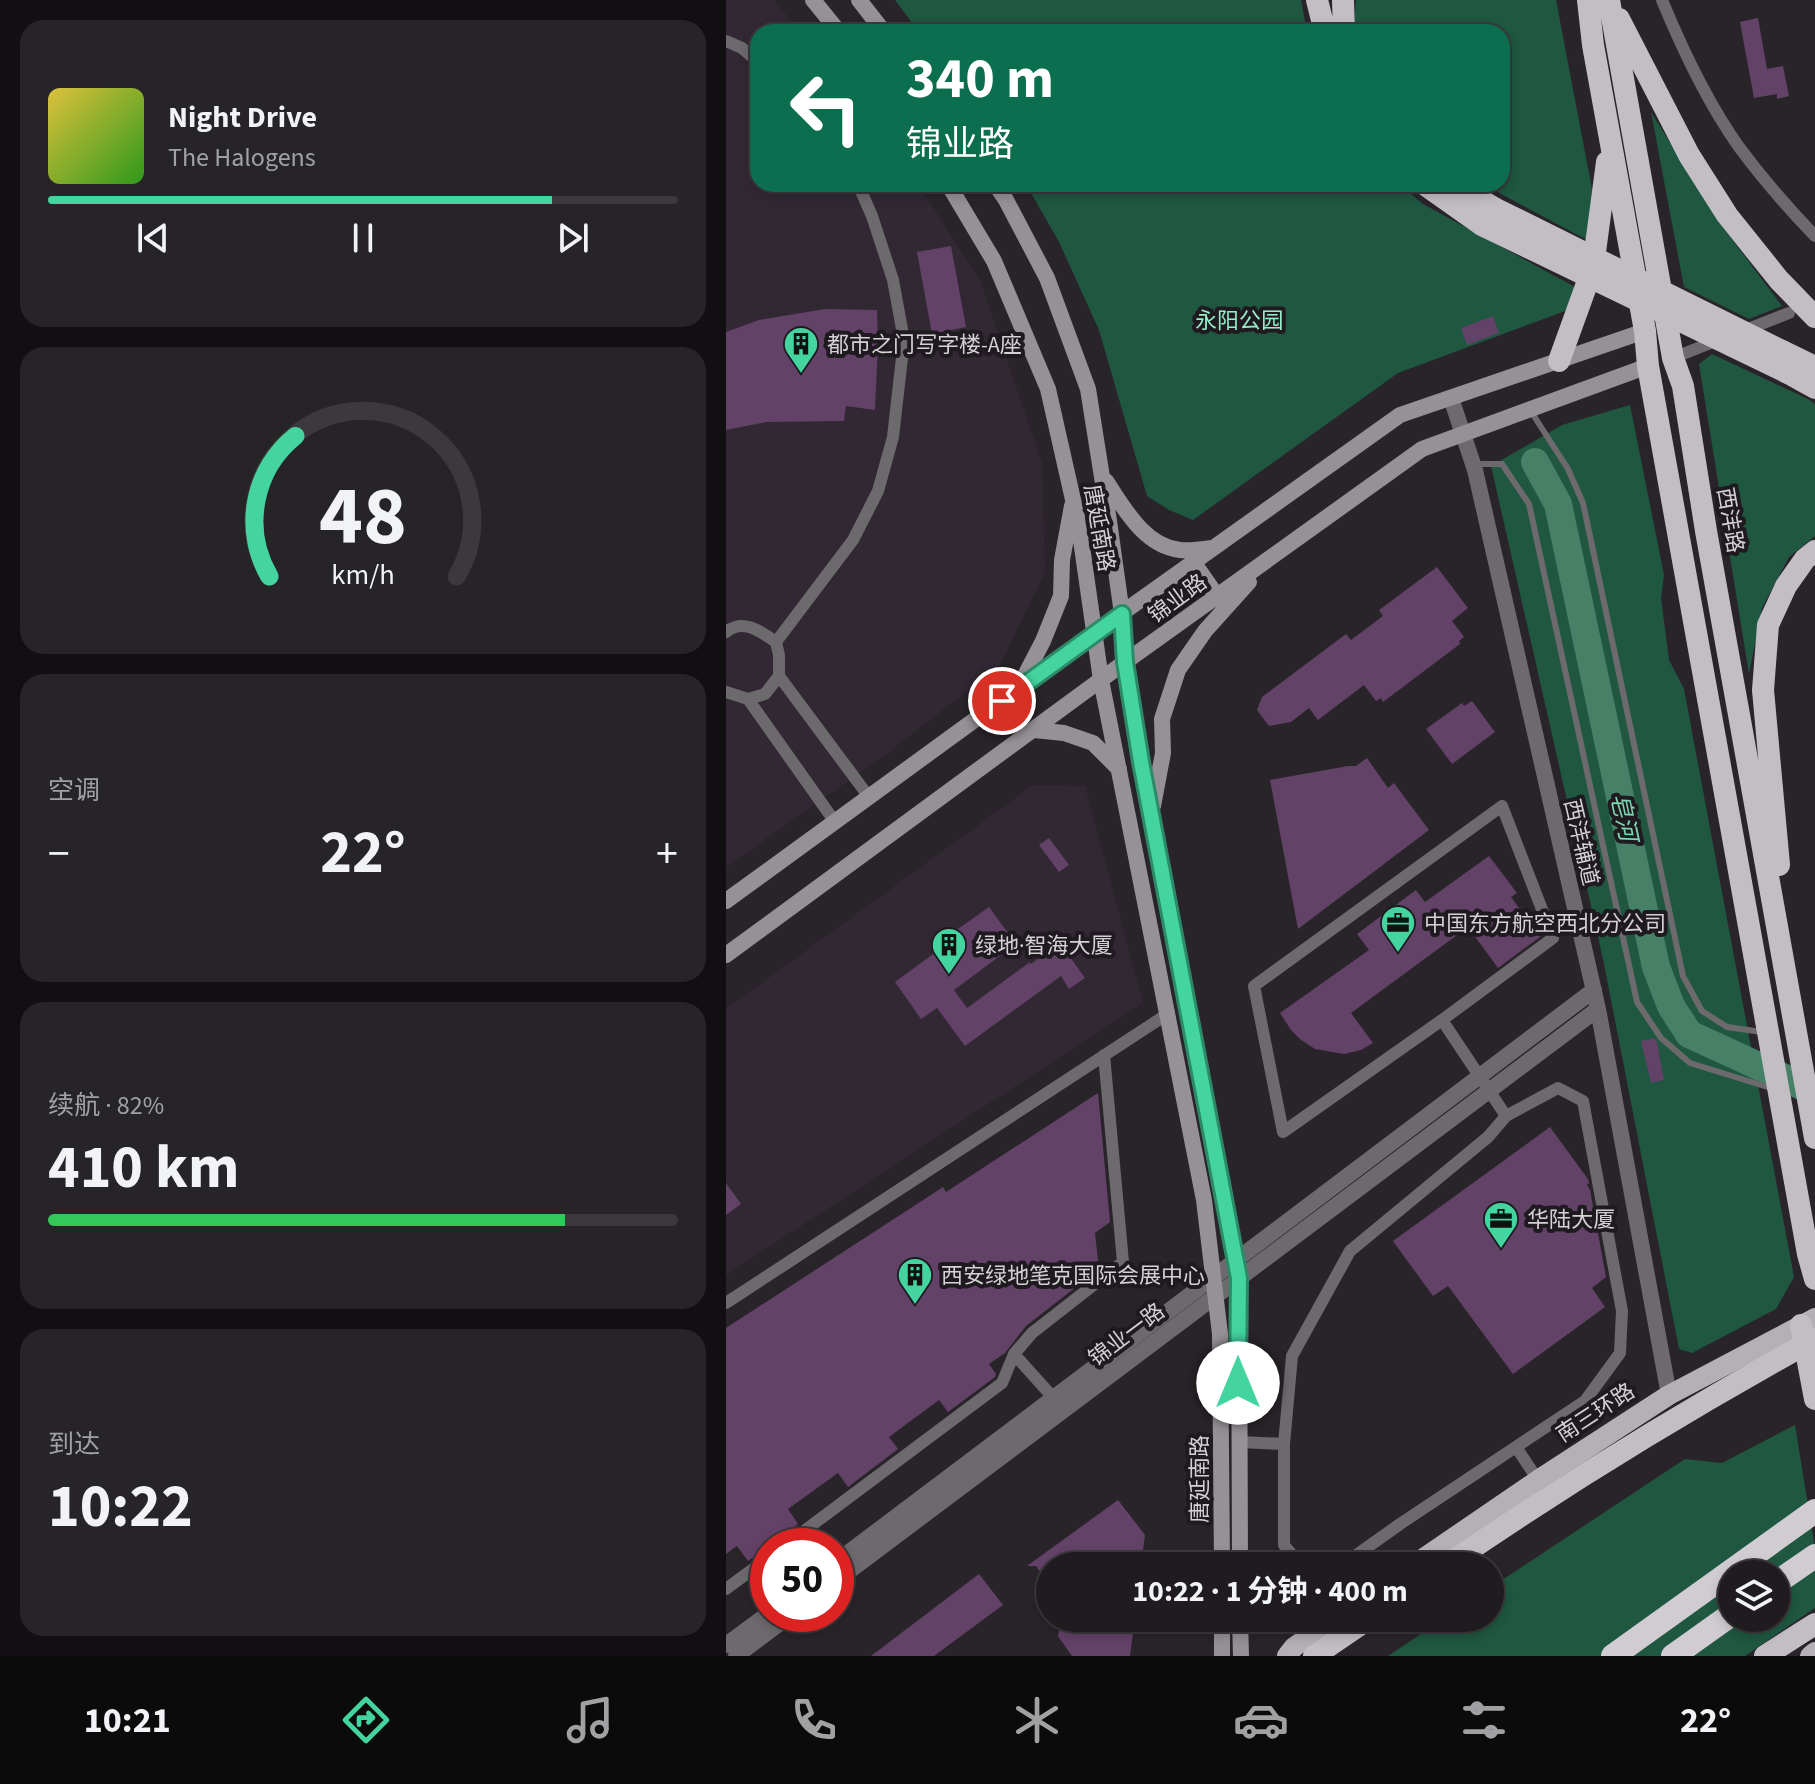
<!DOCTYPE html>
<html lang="zh">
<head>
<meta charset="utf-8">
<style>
  :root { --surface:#1f1b1f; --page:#272428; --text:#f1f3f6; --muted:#a1a1a4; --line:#3c393d; --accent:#43d4a0 }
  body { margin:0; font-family:"Source Sans 3","Noto Sans SC",sans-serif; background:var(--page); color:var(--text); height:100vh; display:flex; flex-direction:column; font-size:30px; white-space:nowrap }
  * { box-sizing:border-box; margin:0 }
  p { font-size:26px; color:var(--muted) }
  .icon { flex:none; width:44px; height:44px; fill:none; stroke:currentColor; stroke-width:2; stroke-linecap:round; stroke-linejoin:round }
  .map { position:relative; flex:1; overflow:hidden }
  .side { display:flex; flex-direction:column; gap:20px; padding:20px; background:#110f11; width:726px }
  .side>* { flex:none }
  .guide { position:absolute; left:24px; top:24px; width:760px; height:168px; border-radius:24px; box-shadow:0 4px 12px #0003,0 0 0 2px var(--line); background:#0b6e4f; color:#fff; overflow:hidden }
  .fabs { position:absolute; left:992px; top:1560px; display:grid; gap:16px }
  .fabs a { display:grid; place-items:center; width:72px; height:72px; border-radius:50%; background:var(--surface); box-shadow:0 4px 12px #0003,0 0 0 2px var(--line); font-size:40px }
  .speed { position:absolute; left:24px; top:1528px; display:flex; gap:16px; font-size:40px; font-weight:700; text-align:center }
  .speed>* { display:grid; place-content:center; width:104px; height:104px; border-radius:50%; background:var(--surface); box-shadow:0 4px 12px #0003,0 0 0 2px var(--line); line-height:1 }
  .speed .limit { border:12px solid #d22; background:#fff; color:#111 }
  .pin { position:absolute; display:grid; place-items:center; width:68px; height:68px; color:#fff; margin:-34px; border:4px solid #fff; border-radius:50%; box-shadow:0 2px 8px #0007 }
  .me { position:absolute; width:88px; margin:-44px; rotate:0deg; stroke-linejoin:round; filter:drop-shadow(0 0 6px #0008) }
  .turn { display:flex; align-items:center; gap:28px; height:168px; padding:0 24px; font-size:36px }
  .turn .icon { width:104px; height:104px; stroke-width:2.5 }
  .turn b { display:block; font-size:56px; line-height:68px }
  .big { font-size:60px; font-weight:700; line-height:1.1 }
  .side .card { flex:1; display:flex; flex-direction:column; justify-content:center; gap:12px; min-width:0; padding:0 28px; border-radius:24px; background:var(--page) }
  .side .dial { align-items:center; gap:0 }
  .dial svg { height:208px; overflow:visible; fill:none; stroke:var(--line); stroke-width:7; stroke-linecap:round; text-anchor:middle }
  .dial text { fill:var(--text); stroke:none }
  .song { display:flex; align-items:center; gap:24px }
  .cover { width:96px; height:96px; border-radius:12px; background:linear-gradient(135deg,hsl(50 70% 55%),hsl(110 70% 35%)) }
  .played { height:8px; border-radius:4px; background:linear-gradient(90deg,var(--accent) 80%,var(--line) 80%) }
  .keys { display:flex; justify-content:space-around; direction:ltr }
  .heat { display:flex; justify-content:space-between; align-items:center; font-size:44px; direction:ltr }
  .charge { height:12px; border-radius:6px; background:linear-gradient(90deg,#34c759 82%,var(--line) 0) }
  .trip { position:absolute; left:310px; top:1552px; width:468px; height:80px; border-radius:40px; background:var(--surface); box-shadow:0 4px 12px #0003,0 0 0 2px var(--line); font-weight:700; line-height:80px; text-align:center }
  .tab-bar { display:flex; height:128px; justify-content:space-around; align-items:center; background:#0c0b0c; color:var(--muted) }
  .tab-bar .icon { width:56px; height:56px }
  .tab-bar .selected { color:var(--accent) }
  .tab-bar b { font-size:36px; color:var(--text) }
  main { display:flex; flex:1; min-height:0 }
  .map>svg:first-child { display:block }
  .built { fill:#312833 }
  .green { fill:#1f5741; fill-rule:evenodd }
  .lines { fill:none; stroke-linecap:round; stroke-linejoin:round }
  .river { stroke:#468067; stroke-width:28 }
  .building { fill:#634268 }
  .service { stroke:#6d6a6d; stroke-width:6 }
  .minor { stroke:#6d6a6d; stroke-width:12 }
  .tertiary { stroke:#6d6a6d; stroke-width:16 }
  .secondary { stroke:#959196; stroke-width:16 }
  .primary { stroke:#b5afb6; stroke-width:20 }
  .trunk { stroke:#c3bdc4; stroke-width:22 }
  .motorway { stroke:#d1cbd2; stroke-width:24 }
  .trunk-bridge { stroke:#c3bdc4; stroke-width:22 }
  .route-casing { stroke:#2c8a68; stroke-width:20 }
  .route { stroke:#43d4a0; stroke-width:14 }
  .labels { text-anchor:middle; stroke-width:8; stroke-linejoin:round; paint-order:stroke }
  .park-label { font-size:22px; fill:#93edc6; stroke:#1f1a20 }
  .poi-label { font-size:22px; fill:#d4d0d4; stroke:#1f1a20; text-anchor:start }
  .street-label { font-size:22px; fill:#d4d0d4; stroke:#1f1a20 }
  .water-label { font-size:24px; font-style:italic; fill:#7dd7b1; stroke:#1f1a20 }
</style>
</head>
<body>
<main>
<section class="side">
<div class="card">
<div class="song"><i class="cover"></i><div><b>Night Drive</b><p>The Halogens</p></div></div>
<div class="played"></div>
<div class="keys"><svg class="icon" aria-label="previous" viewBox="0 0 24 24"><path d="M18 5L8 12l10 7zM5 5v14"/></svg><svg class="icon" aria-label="pause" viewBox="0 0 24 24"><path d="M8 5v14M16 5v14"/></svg><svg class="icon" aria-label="next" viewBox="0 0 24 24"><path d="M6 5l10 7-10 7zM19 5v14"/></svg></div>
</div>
<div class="card dial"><svg viewBox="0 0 100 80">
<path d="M14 69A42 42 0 1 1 86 69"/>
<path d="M14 69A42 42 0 0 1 24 15" stroke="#43d4a0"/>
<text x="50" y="56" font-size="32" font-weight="700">48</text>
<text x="50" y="72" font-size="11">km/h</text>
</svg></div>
<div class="card"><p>空调</p>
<div class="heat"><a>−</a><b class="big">22°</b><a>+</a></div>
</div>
<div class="card"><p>续航 · 82%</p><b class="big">410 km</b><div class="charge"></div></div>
<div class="card"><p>到达</p><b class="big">10:22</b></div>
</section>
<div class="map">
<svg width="1089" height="1656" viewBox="0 0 1089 1656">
  <rect width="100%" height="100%" fill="#292429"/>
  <path class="built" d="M0,0h48l26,32h-42v152h160l62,96 62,183 3,109 -45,93 -112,88 -162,114z
    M307,785l52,1 58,217 -417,272v-266z"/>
  <path class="green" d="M169,0h406l6,32h-388z
    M630,0h200l36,189 -5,51 -86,-46 -14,-10h15v-152h-145l-3,-7z
    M925,112l71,114 60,80 -33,13 -65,-32z
    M300,184h373l24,20 152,83 -7,23 -170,63 -205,147 -24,-10 -22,-14 -48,-166 -40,-88z
    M986,354l96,45 7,5v132l-26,21 -27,51 -13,66 -50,-310z
    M904,405l34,170 -3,23 8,62 15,29 110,588 -18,32 -84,44 -13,-4 -76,-390 -112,-493 71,-41z
    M1069,1425l20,123v60l-70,48h-357l57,-38h45v-30l195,-129 37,4zM1006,1574h44v44h-44z"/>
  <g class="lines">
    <path class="river" d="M809,462l23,42 98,463 15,39 18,28 126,58"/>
  </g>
  <path class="building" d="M1032,18l9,51 16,-3 6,30 -12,3v-5l-23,4 -14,-76z
    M225,246l15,81 -34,7 -15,-82z
    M99,309l52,1 1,34 -3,66 -29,-4 -2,15 -78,1 -40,8v-98l33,-12z
    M767,316l6,17 -32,12 -6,-17z
    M711,567l31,41 -16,13 12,16 -5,4 1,3 -77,58 -2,-4 -5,3 -12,-16 -46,35 -9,-12 -18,14 -22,4 -12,-16 5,-13 84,-63 5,6 32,-24 -4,-6z
    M746,701l23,31 -43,32 -26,-35 36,-26 2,3z
    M641,758l21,30 6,-5 35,47 -131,99 -28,-149 78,-14h8z
    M323,838l20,27 -10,7 -20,-27z
    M763,856l28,37 -6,4 29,40 -42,31 -30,-41 -117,86 22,30 -12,7 -17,4 -29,-5 -14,-9 -10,-10 -11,-17 89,-63 -12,-16 59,-44 9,12z
    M263,907l27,37 -62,46 13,18 63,-46 1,2 29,-21 25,35 -16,11 -8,-13 -96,70 -28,-38 -16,11 -26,-37 45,-33 -3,-5z
    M928,1038l3,4 7,38 -13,3 -10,-42z
    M372,1093l12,129 -15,11 4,36 -73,57 -21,27 -16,11 7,10 -1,3 -47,35 -9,-12 -50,37 9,12 -50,38 -10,-14 -50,36 10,15 -50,37 -11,-15 -11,8v-226l211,-137 6,-4 3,5z
    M824,1127l38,52 1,4 -2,2 3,5 16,87 -14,11 13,19 -92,67 -65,-88 -15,10 -40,-55z
    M0,1183l15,21 -15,11z
    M392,1500l27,35 -4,31h-91v20l-14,-20h-9z
    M253,1574l24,31 -69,51h-63z
    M335,1618h74l-5,38h-58l-14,-20z"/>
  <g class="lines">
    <path class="service" d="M806,413l36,56 15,34 100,473 19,35 25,16 35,5
      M750,464h26l27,40 108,498 24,36 29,25 84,26"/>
    <path class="minor" d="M936,0c21,51 45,102 77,147 23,31 49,61 76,89
      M0,41l16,7 16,14
      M1017,331l46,-18
      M947,358l45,-18
      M0,632c17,-14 34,-1 50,10l3,13v21l-14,18 -17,5 -22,-7
      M50,642l77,-102 25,-49 15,-54 11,-97 -11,-60 -21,-64 -14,-32
      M53,676l90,121
      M22,699l87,123
      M716,1020l-159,112 -29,-146 248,-180 51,132 -111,82 64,96
      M0,1303l443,-290
      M288,1354l45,50
      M513,1442l45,2
      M790,1447l22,33
      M58,1546l218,-163 12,-29 18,-21 91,-71 -19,-207
      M579,1566l-7,-4 -14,-17v-101l8,-88 58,-105 138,-114 18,-21 52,-28 25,13 39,210 -2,42 -35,48 -185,123 -59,42
      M0,1589l42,-31"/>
    <path class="tertiary" d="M725,398l24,72 123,539 71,386
      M110,1562l758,-572
      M110,1581l762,-572
      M0,1645l42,-31
      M10,1656l56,-42"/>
    <path class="secondary" d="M87,0l26,32
      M133,0l25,32
      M222,184l46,77 54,128 31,137 22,154 103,520 16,134 2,232
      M269,184l11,16 41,78 41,111 21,132 13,93 3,48 16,100 98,516 1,288
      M380,481c18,27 38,65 74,69 11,1 22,-1 33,-2
      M468,563l23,33
      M294,685l23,-44 18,-45 1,-36 10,-54
      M308,730l30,3 29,10 26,26
      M427,806l10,-53 -1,-34 16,-49 27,-39 44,-49
      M0,901l368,-268 306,-218 245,-84
      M0,955l399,-293 297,-213 226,-83
      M496,1618v38
      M514,1618l1,38"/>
    <path class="primary" d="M686,1566l126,-86 131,-85 146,-77
      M561,1656l7,-9 42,-29
      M1084,1656l5,-4"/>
    <path class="trunk" d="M591,0l8,32
      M617,0l1,32
      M862,0l5,45 52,286 3,35 160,888 7,25
      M883,0l64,358 10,28 23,145 109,607
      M893,19l70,136 38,60 52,65 36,37
      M698,184l58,41
      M728,184l40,24
      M1056,351l33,16
      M833,361l34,-94 14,-105
      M1062,373l27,15
      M1053,865l-16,-175 5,-65 18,-39 19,-27 10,-8
      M1075,1325l14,74
      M588,1656l56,-38
      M1039,1656l50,-32"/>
    <path class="motorway" d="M1050,1583l39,-27
      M887,1656l202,-145
      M947,1656l59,-42"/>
    <path class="trunk-bridge" d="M768,208l288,143
      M756,225l306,148
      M720,1566c119,-82 242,-157 369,-227"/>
  </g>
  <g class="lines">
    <defs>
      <path id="route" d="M276,701l120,-87 3,48 16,100 98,516 -1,105"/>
    </defs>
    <use href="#route" class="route-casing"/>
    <use href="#route" class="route"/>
  </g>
  <defs>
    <symbol id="building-pin" viewBox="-11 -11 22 30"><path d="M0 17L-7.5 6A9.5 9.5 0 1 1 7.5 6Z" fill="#43d4a0" stroke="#1f1a20"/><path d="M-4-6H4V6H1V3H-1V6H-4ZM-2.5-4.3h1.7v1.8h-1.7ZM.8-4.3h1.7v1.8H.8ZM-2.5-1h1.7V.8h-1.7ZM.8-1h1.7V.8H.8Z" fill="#111"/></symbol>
    <symbol id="office-pin" viewBox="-11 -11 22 30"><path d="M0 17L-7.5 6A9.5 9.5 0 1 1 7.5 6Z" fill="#43d4a0" stroke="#1f1a20"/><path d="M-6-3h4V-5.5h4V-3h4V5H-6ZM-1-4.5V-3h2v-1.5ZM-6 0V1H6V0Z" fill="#111"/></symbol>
  </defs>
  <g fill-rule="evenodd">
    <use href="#building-pin" x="55" y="324" width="40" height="54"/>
    <use href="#office-pin" x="652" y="903" width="40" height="54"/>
    <use href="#building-pin" x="203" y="925" width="40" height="54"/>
    <use href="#office-pin" x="755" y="1199" width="40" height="54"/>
    <use href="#building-pin" x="169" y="1255" width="40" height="54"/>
  </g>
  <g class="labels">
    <g class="park-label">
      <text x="513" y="328">永阳公园</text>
    </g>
    <g class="poi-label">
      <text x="101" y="352">都市之门写字楼-A座</text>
      <text x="698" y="931">中国东方航空西北分公司</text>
      <text x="249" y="953">绿地·智海大厦</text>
      <text x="801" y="1227">华陆大厦</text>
      <text x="215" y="1283">西安绿地笔克国际会展中心</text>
    </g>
    <g class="street-label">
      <text transform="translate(1005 520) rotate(80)" y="8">西沣路</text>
      <text transform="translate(374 528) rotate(80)" y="8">唐延南路</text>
      <text transform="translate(451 598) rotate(-36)" y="8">锦业路</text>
      <text transform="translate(856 842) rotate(77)" y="8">西沣辅道</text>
      <text transform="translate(400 1334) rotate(-37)" y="8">锦业一路</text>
      <text transform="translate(869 1412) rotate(-33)" y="8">南三环路</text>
      <text transform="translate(473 1479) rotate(-90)" y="8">唐延南路</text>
    </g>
    <g class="water-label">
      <text transform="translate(898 817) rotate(78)" y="8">皂河</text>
    </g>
  </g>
</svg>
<div class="fabs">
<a><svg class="icon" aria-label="layers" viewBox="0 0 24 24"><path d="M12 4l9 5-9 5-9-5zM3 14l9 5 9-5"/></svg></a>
</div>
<div class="speed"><div class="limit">50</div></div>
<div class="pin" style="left:276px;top:701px;background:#d93025"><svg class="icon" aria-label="arrive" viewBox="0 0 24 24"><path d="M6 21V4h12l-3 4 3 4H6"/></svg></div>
<svg class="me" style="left:512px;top:1383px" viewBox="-20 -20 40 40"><circle r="19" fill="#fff"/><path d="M0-13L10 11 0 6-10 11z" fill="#43d4a0"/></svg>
<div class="trip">10:22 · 1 分钟 · 400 m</div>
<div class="guide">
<div class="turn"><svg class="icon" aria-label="left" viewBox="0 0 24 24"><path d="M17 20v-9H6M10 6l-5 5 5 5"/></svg><div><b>340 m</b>锦业路</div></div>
</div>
</div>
</main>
<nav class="tab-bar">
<b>10:21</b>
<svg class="icon selected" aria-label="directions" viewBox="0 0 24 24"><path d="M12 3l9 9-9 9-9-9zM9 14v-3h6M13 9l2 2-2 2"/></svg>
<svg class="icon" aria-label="music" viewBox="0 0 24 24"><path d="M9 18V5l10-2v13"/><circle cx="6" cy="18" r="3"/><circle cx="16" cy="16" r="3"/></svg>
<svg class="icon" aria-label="phone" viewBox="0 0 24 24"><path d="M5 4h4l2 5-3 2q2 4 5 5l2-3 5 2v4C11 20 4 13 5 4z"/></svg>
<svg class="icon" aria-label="climate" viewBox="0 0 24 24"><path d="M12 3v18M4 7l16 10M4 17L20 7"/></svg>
<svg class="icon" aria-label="car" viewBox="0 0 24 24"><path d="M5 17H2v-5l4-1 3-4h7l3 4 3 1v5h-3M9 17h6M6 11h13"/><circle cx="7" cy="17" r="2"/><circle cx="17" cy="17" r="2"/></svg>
<svg class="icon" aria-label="filters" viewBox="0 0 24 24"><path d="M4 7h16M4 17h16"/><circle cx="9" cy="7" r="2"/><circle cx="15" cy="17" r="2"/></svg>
<b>22°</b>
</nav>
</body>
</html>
